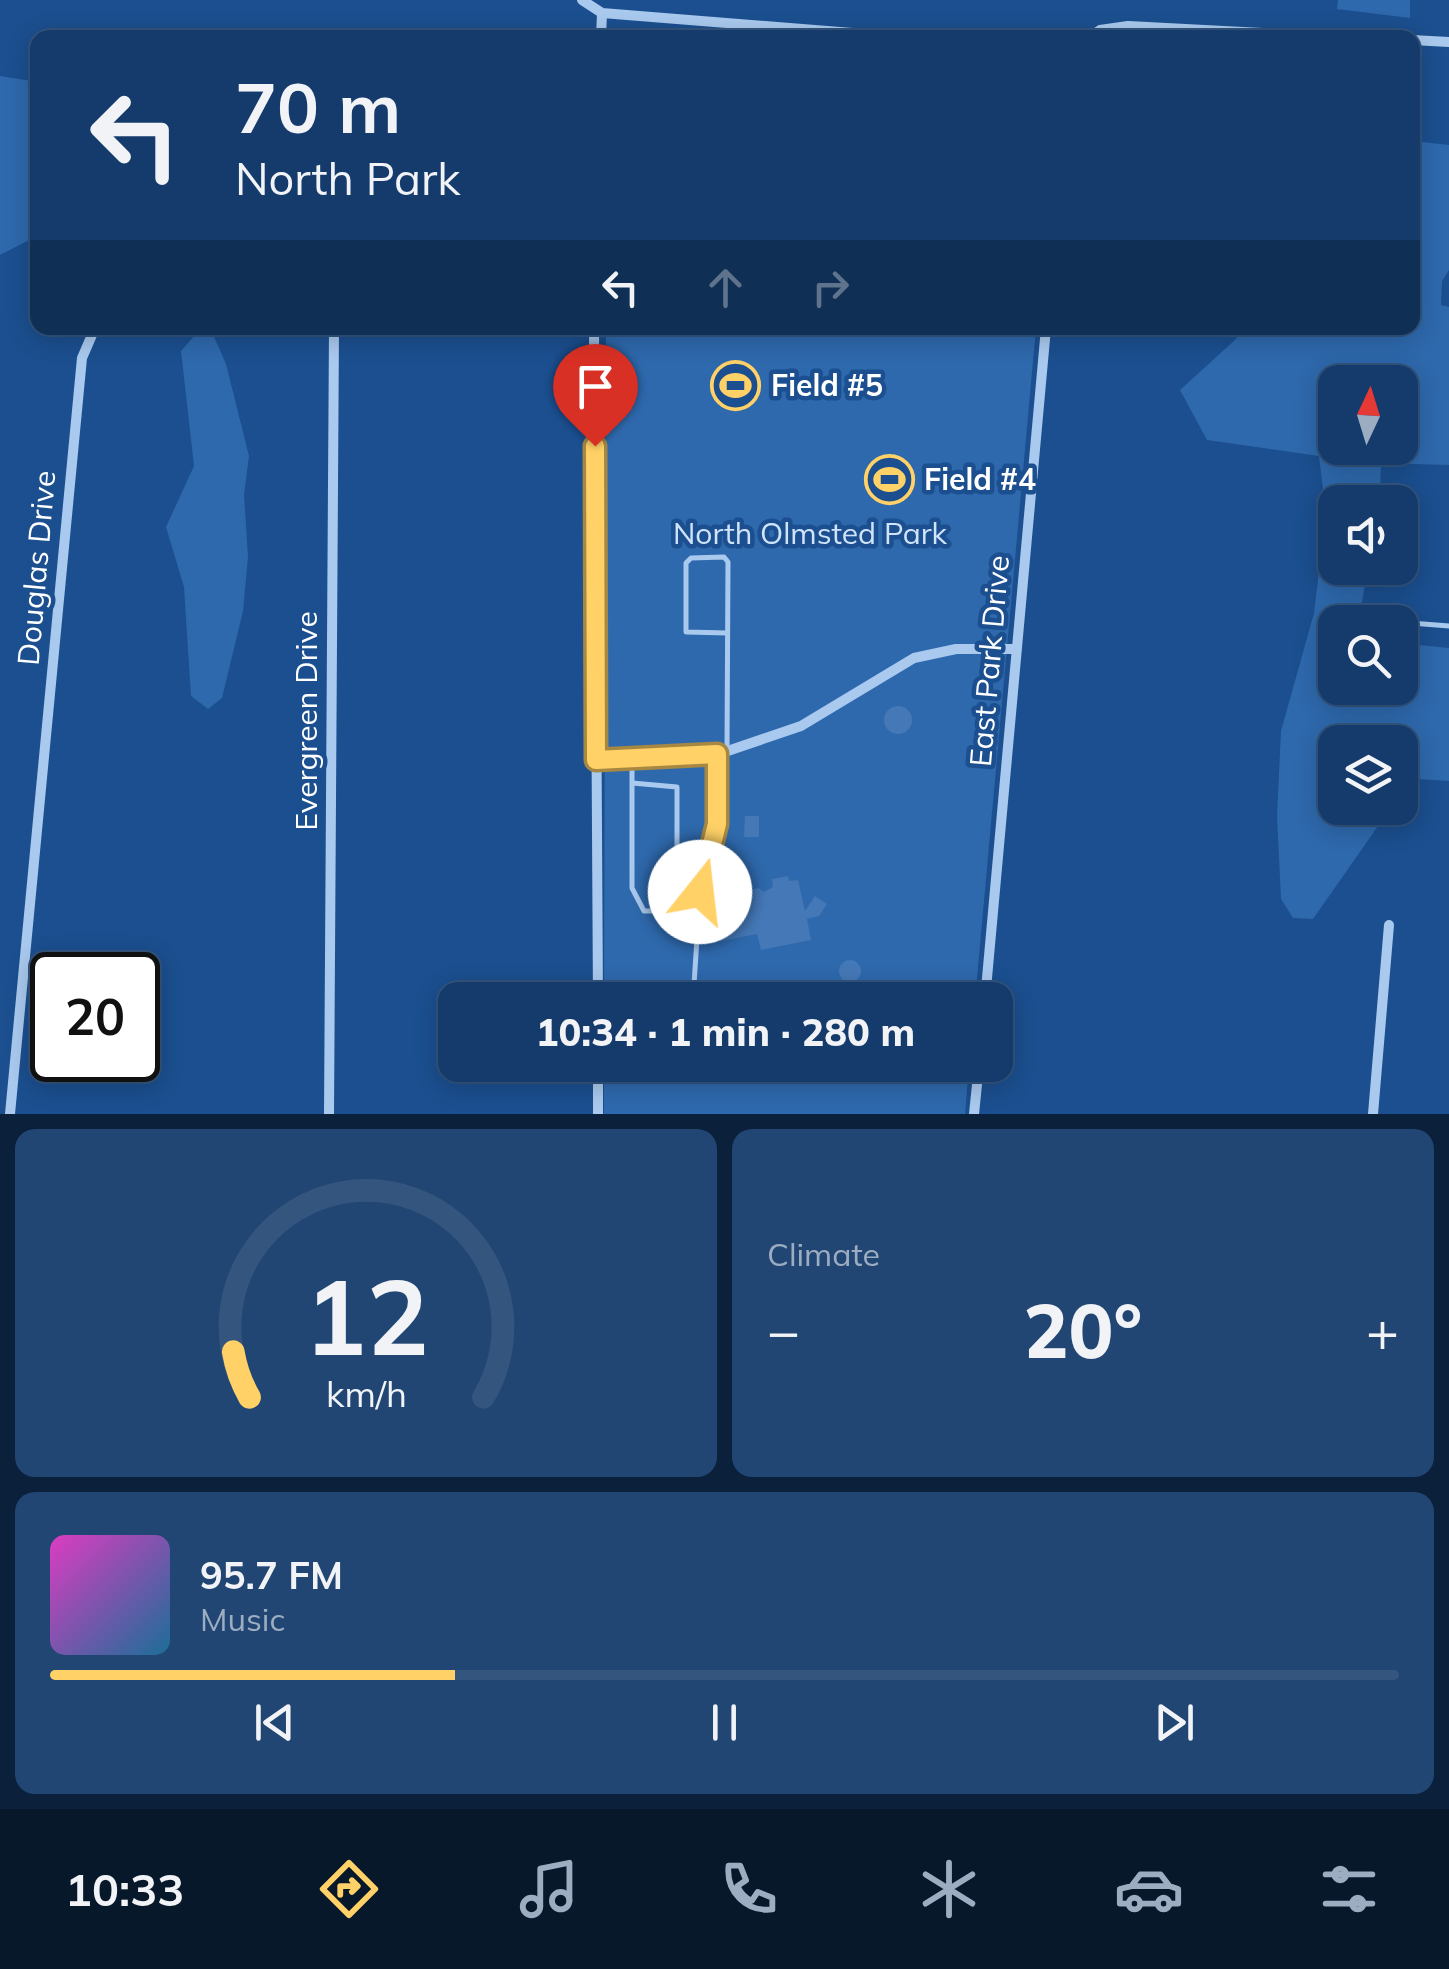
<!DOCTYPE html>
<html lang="en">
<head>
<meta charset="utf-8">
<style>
  :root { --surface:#143b6b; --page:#214673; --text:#f1f3f6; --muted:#9dadc1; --line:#33557e; --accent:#ffd166 }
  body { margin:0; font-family:Mulish,sans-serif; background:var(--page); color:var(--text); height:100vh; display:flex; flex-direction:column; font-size:38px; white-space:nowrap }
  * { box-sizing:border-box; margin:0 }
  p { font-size:32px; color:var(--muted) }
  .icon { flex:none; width:55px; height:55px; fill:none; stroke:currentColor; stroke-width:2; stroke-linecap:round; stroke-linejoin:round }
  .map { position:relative; height:1114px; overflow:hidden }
  .sheet { display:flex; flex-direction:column; gap:15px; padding:15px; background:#0b203b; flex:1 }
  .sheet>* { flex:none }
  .guide { position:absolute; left:30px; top:30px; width:1390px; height:305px; border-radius:20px; box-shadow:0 5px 25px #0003,0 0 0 2px var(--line); background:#143b6b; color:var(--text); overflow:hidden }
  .needle { width:65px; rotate:4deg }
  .buttons { position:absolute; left:1318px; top:365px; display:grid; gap:20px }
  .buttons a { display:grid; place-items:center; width:100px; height:100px; border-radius:20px; background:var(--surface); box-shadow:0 5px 25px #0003,0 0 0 2px var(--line); font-size:50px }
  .speed { position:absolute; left:30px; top:952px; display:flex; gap:20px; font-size:50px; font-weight:700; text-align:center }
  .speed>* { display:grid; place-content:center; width:130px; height:130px; border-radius:50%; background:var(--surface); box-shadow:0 5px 25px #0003,0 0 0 2px var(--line); line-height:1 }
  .speed .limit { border:5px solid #111; border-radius:15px; background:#fff; color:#111 }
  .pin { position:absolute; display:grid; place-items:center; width:85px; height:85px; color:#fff; margin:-102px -42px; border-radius:50% 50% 50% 0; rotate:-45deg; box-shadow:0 0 10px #0007 }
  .pin .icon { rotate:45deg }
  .me { position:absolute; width:110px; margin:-55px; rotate:16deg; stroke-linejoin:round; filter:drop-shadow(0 0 8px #0008) }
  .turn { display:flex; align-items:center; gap:35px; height:210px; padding:0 40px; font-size:45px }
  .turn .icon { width:130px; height:130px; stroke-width:2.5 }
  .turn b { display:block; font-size:70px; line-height:85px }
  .lanes { display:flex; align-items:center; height:95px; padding:0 40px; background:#0003; justify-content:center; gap:50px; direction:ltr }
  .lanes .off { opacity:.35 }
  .big { font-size:75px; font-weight:800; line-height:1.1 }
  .sheet .widget { flex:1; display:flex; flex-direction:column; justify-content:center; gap:15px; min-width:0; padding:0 35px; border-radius:20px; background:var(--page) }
  .sheet .dial { align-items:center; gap:0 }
  .dial svg { height:260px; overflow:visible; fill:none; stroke:var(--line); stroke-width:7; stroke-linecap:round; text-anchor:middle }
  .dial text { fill:var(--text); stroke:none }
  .song { display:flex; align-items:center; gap:30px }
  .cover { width:120px; height:120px; border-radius:15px; background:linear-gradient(135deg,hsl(310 70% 55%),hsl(200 70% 35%)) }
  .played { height:10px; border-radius:5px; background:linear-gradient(90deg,var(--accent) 30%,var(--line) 30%) }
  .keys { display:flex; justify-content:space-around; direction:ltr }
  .heat { display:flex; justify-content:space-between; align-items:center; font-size:55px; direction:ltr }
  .sheet .tiles { flex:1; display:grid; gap:15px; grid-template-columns:1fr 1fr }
  .widget:last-child { grid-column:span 2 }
  .trip { position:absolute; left:438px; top:982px; width:575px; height:100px; border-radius:20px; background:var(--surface); box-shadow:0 5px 25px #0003,0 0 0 2px var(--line); font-weight:800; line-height:100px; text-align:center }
  .tabs { display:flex; height:160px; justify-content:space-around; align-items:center; background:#08182b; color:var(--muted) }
  .tabs .icon { width:70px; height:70px }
  .tabs .selected { color:var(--accent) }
  .tabs b { font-size:45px; color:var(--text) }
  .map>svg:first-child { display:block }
  .green { fill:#2e69ad; fill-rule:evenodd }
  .building { fill:#4478b7 }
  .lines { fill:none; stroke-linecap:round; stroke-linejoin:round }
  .service { stroke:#a9c9ee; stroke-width:5 }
  .minor { stroke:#a9c9ee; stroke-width:10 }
  .route-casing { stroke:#a68842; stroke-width:25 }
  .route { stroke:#ffd166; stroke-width:18 }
  .labels { text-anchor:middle; stroke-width:9; stroke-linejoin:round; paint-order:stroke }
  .poi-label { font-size:30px; font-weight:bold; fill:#fff; stroke:#1b4f8f; text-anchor:start }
  .park-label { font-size:30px; fill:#cfe3fa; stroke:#1b4f8f }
  .street-label { font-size:30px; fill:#fff; stroke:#1b4f8f }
</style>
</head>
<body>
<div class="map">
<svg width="1449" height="1114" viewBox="0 0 1449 1114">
  <rect width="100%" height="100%" fill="#1b4f8f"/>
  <path class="green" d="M1338,0h72v18l-73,-9z
    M638,30l110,7h-130z
    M0,76l38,6 -1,154 -37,19z
    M1413,141l36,4v125l-7,11 -1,24 8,2v158l-68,-2 -1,32 11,7h-56v66h33l-8,45 6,9h-31v66h65v-45l49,5v133l-49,-3v-36h-65v66l50,8 -72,103 -20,-1 -12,-19 -4,-83 4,-85 33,-118 12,-100 -7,-57 -112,-16 -27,-50 56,-51 6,-11h170zM1335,382h65v66h-65z
    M606,328h430l-61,672h-371z
    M212,332l14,32 23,92 -5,39 4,62 -5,54 -21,87 -14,11 -17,-13 -7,-109 -18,-60 28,-61 -13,-115 15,-17z
    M604,1065h365l-4,49h-361z"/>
  <path class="building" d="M884 720a14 14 0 1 1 28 0a14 14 0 1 1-28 0Z
    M745,816h14v21h-15z
    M788,876l1,5 9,-1 7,31 10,-15 12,8 -8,12 -12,3 4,21 -50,10 -4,-16 -41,8 -7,-44 50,-10 5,4 9,-5 -1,-8z
    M839 971a11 11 0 1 1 22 0a11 11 0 1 1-22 0Z"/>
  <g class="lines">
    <path class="service" d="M1398,622l51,4
      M727,748l1,-186 -4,-5 -33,1 -5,5v69l41,1
      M632,760v128l12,23h57
      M632,783l45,4v124
      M693,1000l7,-108 17,-68v-68"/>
    <path class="minor" d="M582,0l20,13 313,25
      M601,38l1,-25
      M1089,38l11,-8 28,-4 229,12
      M1412,40l37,2
      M594,328l4,672
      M596,760l117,-4 88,-30 113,-68 42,-9h61
      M985,1000l61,-672
      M10,1114l72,-756 13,-30
      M329,1114l5,-786
      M598,1114v-49
      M974,1114l5,-49
      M1373,1114l16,-189"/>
  </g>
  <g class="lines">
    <defs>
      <path id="route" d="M595,446l1,314 121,-6v70l-17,68"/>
    </defs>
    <use href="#route" class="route-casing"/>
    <use href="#route" class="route"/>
  </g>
  <defs>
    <symbol id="stadium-ring" viewBox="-11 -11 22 22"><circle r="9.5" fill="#1b4f8f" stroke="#ffd166" stroke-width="1.5"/><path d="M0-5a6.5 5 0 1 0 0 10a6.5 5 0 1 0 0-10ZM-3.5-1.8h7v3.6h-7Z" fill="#ffd166"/></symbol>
  </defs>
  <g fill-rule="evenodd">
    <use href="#stadium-ring" x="708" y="358" width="55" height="55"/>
    <use href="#stadium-ring" x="862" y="452" width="55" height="55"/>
  </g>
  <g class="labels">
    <g class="poi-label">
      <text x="771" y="396">Field #5</text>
      <text x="924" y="490">Field #4</text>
    </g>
    <g class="park-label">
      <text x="810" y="544">North Olmsted Park</text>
    </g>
    <g class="street-label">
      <text transform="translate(37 568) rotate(-85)" y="10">Douglas Drive</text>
      <text transform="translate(990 661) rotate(-85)" y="10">East Park Drive</text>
      <text transform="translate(307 721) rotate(-90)" y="10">Evergreen Drive</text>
    </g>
  </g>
</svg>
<div class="buttons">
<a><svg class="needle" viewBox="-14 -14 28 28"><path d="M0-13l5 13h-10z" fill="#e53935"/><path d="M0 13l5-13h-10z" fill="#9dadc1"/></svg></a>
<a><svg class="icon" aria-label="sound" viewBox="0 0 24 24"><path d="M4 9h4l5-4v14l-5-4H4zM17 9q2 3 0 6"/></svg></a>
<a><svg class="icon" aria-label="search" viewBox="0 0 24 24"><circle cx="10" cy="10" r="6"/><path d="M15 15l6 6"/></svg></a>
<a><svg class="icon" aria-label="layers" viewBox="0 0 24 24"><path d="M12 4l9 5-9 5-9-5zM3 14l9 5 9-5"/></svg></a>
</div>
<div class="speed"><div class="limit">20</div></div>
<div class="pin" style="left:595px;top:446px;background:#d93025"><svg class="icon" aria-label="arrive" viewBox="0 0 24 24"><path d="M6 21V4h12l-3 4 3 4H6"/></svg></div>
<svg class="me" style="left:700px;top:892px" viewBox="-20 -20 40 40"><circle r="19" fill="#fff"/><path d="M0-13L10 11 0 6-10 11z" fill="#ffd166"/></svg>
<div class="trip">10:34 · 1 min · 280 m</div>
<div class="guide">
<div class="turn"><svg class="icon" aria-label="left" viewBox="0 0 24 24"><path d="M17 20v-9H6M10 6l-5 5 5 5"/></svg><div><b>70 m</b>North Park</div></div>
<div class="lanes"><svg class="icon" aria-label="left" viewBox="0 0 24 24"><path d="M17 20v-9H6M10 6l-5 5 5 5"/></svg><svg class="icon off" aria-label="ahead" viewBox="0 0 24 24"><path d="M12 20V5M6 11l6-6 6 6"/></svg><svg class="icon off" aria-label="right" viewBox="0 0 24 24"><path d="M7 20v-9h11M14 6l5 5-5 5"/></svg></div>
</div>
</div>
<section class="sheet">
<div class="tiles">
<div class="widget dial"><svg viewBox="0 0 100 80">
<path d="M14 69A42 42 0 1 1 86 69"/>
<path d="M14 69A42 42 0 0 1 9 55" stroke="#ffd166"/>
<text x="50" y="56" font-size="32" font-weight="700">12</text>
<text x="50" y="72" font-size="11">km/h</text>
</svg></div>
<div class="widget"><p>Climate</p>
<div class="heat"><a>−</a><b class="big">20°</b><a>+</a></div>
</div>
<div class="widget">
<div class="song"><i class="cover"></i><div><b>95.7 FM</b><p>Music</p></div></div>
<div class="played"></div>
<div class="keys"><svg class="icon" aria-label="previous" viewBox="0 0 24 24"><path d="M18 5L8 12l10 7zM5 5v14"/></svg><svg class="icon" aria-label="pause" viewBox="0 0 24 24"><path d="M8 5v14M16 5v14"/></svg><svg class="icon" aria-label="next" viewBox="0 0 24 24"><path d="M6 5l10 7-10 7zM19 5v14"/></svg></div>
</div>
</div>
</section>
<nav class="tabs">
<b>10:33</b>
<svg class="icon selected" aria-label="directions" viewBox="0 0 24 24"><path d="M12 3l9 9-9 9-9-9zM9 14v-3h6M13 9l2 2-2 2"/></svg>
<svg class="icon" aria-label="music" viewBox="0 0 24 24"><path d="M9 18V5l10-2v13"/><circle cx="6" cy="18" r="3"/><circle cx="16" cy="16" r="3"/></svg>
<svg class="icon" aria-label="phone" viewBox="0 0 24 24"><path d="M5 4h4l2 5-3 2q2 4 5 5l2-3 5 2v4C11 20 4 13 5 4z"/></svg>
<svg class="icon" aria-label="climate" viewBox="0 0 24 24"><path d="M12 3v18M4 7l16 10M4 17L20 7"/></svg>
<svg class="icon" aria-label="car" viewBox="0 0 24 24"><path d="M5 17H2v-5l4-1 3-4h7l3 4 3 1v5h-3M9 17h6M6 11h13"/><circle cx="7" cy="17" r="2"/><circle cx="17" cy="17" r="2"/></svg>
<svg class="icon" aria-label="filters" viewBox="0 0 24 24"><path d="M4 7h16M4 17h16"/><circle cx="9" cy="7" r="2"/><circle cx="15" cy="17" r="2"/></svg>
</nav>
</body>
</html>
